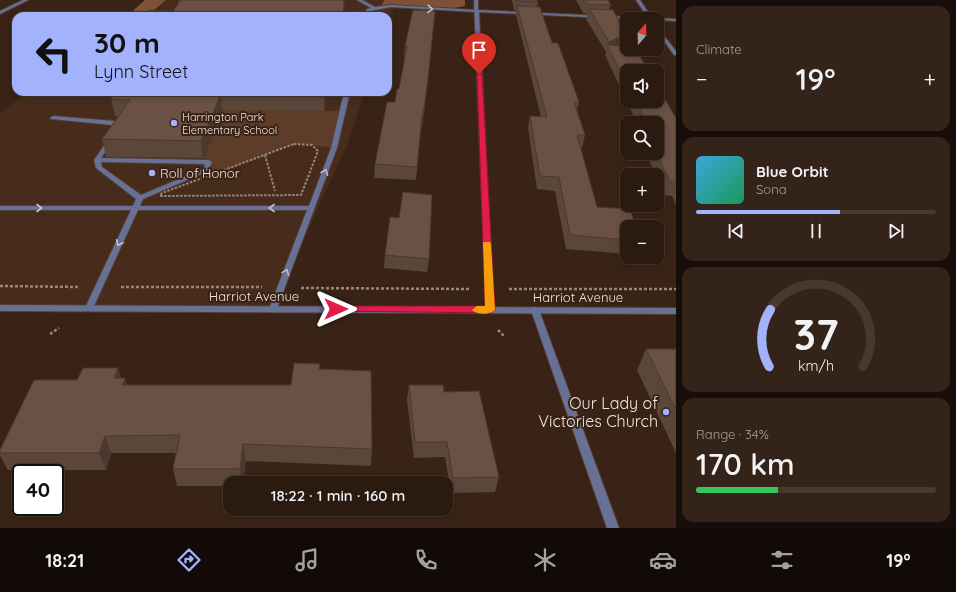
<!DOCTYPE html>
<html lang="en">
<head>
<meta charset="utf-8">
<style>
  :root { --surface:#2b1a10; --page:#332319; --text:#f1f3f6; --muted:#a6a19f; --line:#473830; --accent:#a2b2fd }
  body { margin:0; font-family:Quicksand,sans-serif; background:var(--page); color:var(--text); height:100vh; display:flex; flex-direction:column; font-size:15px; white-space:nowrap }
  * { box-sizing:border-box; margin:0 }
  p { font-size:13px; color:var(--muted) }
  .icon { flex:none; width:22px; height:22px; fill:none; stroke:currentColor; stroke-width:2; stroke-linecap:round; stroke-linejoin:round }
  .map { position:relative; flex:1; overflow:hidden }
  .sheet { display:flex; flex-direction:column; gap:6px; padding:6px; background:#180e09; width:280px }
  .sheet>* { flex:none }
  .banner { position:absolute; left:12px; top:12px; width:380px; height:84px; border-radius:12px; box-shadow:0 2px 6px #0003,0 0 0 1px var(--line); background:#a2b2fd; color:#111; overflow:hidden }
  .needle { width:26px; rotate:20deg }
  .buttons { position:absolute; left:620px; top:12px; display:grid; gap:8px }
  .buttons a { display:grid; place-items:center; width:44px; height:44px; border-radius:8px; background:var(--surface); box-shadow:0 2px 6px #0003,0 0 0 1px var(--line); font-size:20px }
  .speed { position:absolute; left:12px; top:464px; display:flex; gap:8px; font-size:20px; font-weight:700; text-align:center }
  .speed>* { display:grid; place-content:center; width:52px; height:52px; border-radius:50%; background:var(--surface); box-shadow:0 2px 6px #0003,0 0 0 1px var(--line); line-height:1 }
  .speed .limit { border:2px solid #111; border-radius:6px; background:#fff; color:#111 }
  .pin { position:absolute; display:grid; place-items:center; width:34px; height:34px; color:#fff; margin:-41px -17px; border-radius:50% 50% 50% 0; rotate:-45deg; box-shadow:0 0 4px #0007 }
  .pin .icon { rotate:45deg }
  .me { position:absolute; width:44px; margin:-22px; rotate:90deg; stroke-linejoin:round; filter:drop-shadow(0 0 3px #0008) }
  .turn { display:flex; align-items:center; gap:14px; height:84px; padding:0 16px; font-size:18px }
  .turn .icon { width:52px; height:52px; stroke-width:2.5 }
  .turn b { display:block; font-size:28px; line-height:34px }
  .big { font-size:30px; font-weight:600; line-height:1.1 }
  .sheet .tile { flex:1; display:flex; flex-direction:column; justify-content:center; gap:6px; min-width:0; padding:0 14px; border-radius:12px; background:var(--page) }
  .sheet .dial { align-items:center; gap:0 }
  .dial svg { height:104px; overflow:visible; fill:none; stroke:var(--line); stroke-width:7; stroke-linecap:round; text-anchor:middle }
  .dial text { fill:var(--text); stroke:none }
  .song { display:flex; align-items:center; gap:12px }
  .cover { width:48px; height:48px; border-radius:6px; background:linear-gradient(135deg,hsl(200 70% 55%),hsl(150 70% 35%)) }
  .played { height:4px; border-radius:2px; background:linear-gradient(90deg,var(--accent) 60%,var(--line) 60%) }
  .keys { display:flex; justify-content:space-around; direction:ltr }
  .heat { display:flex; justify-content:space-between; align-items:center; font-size:22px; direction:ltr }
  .charge { height:6px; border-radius:3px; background:linear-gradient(90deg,#34c759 34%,var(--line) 0) }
  .trip { position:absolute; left:223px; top:476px; width:230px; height:40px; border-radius:12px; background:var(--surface); box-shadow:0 2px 6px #0003,0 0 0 1px var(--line); font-weight:600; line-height:40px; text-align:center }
  .tabs { display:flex; height:64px; justify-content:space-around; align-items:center; background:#110a06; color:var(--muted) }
  .tabs .icon { width:28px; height:28px }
  .tabs .active { color:var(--accent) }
  .tabs b { font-size:18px; color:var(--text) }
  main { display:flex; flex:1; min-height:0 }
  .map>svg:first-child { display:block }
  .built { fill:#472c1c }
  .green { fill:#5d3c29 }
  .forest { fill:#7f5137 }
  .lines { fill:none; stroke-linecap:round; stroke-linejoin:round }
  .service-casing { stroke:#533e32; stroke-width:2 }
  .minor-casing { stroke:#533e32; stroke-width:2 }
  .tertiary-casing { stroke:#533e32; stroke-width:2 }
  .path-far2 { stroke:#99877c; stroke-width:1.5; stroke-dasharray:1.5 1; stroke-linecap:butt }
  .path-far1 { stroke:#99877c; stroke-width:2; stroke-dasharray:2.5 1.5; stroke-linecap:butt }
  .path { stroke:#99877c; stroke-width:2.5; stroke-dasharray:3 2; stroke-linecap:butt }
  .service { fill:#687096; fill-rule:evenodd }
  .minor { fill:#687096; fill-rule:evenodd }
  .tertiary { fill:#687096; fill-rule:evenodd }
  .wall { fill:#5b463a }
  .shaded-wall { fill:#4a392f }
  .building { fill:#6a5143; stroke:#4a392f }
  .oneway { stroke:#c9c0c6 }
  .route { fill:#e11d48; stroke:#92132f }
  .slow { fill:#f59e0b }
  .poi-dot { fill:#a2b2fd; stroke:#392316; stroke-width:1.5 }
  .labels { text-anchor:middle; stroke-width:4; stroke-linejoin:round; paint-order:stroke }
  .far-poi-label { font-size:11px; fill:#f2e3db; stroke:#392316; text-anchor:start }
  .poi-label { font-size:13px; fill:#f2e3db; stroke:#392316; text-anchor:start }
  .street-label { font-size:13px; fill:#f2e3db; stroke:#392316 }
  .near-poi-label { font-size:16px; fill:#f2e3db; stroke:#392316; text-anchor:end }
</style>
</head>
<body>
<main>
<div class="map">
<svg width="676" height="528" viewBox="0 0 676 528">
  <rect width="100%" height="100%" fill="#392316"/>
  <path class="built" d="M166,0h217v5l14,1 -5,6 -4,12v-8h-241z
    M28,92h337l-19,56 -65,140 -8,21 -273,-1v-195z"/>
  <path class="green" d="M216,98l19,12 107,1 -8,37 -28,-4h-12l-80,30 -8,-4 -3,-10 10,-26z"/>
  <path class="forest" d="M145,0h21l-19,16h-20z
    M384,0h81v6l-11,2 -72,-3z"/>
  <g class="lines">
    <defs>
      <path id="service" d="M357,0h5l13,7 16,-2 85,5 2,1 -2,1 -85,-5 -21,4 -3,5h-4l4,-7 4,-1z
        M344,92h6l-13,56 -61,163h-6l-1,-2 38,-99h-169l-45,98 -1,2h-6l-1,-2 46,-98h-131v-4h133l3,-7 -40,-31 -2,-8 14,-20 2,-1 3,2 -12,17 108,2 3,2 -4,9 -65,28 -3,7h169l22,-58zM101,162l104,2 -2,5 -62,26 -39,-28z
        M53,116l61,5 3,2 3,8 -1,1h-4l-3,-7 -61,-6 -1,-1z"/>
      <path id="minor" d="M23,0h5l-28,14v-3z
        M474,0h4v10l170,8 -12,-18h4l12,18 24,1v2l-19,-1v-1h-30l-148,-7 15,298 -1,2h-6l-1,-2z
        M657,27l19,24v4h-2l-17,-24z
        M535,307l3,1 1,2 80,218h-12l-76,-218 1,-2z"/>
      <path id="tertiary" d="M0,305l676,3v6l-676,-3z"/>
    </defs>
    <use href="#service" class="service-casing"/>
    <use href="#minor" class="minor-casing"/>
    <use href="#tertiary" class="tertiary-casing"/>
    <path class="path-far2" d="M179,6h-2l4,-6"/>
    <path class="path-far1" d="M294,144l18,1 6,6 -17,44 -141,1 2,-3z
      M265,155l10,36"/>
    <path class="path" d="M0,286l78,1
      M121,287h141
      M301,288l169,1
      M509,289h167
      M498,330l7,7
      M50,334l9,-6"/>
    <use href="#service" class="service"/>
    <use href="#minor" class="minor"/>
    <use href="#tertiary" class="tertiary"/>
  </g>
  <path class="wall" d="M512,0h25l1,2 -1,5 42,95 -2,8 8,25 -3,13h-2l17,59 30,20v27l-61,-5 -11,-58 -18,-2 -9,-61 2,-12 11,1 -25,-102v-5h-2z
    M576,0h32l3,5 -2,5 17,24 -3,10 -3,2 7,25v30h30l19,17v87l-4,-9 -7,-1 -8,-18v-2h-1l-10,-22h11v-30h-21v-2l-31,-66 1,-3 -20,-33 2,-5 -5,-1z
    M413,10l14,80 -5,37h-1l-5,53 -42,-2 1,-14 24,-75 6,-33h-1l1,-10z
    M116,92h210l-2,19 -102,-1 -19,48 -97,-1 -4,-18 17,-23h-4l-4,-17z
    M385,255l44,4 -2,13 -43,-4z
    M646,349h30v104l-39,-83z
    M320,364v5l52,80 -1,17 -125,-5 -3,22h-13v3h-53l-4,-17 3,-16h-65l-5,17h-98l-8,-14v-6l77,-70 48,-2 2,7h164z
    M409,385l35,7 55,85 -4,15 -44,1 -6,-36 -31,1 -7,-58z"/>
  <path class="shaded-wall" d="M344,0h1l-1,16h-1z
    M435,11l-8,79 -5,37 1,-12z
    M626,34l-3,10 -13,7 -2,-5 1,-4z
    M324,92h2l-2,19z
    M221,94l1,16 -19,48 -2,-17z
    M118,368l5,16 2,-6 5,17 -16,-17z
    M105,436l6,17 -5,17 -7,-17z
    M243,444l3,17 -3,22h-1l-2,-14z"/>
  <path class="building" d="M181,0h163l-1,16h-202l8,-6 24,1z
    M515,0h22l1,2 -22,-1z
    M583,0h25l3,5 -25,-1z
    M517,6l23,1 12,36h6l21,59h-5l11,33h-8l20,72 33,2 6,18h-9v13l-57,-5 -11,-58 -19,-1 -10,-60 17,1z
    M589,9l24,1 13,24 -17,8z
    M413,10l22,1 -7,68 -5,36h-1l-5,52 -42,-3 12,-62h8l2,-13h2l8,-43h-2z
    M607,45l20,1v3h9l12,22h-21v13z
    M657,86l19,32v64h-6l-14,-29h1v-30h-15l-4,-8h5l-7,-14h21z
    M116,92h208v3l-103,-1 -20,47 -99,-2 28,-39 -19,-1z
    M403,192l29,3 -3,64 -44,-4 5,-38 9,1z
    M646,349h30v61z
    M294,363l26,1 -1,5 52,2 1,78 -129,-5 -3,25h-67l7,-34 -75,1 -6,17h-99v-3l34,-70h43l6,-12h35l-4,10h11l-3,7h169z
    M409,385h34l1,7 35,-1 20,86 -46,1 -6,-36h-32z"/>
  <defs><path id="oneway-chevron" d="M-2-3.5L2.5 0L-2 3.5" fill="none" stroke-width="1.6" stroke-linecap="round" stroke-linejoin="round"/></defs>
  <g class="oneway">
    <use href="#oneway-chevron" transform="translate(430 9) rotate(4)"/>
    <use href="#oneway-chevron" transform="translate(325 172) rotate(-69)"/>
    <use href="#oneway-chevron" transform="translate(39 208)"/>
    <use href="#oneway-chevron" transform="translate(272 208) rotate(180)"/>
    <use href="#oneway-chevron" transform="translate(119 243) rotate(115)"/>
    <use href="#oneway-chevron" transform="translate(286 272) rotate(-69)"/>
  </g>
  <path class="route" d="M477,73l5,1 13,236 -5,3 -157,-2 -2,-2 2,-2 3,-1h149z"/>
  <path class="slow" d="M483,242h7l1,2 4,66c-5,5 -18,5 -23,0l5,-4h8z"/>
  <g class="poi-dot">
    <circle cx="174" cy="123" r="4"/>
    <circle cx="152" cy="173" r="4"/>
    <circle cx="666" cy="412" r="4"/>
  </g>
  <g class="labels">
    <g class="far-poi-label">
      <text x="182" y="121">Harrington Park<tspan x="182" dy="13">Elementary School</tspan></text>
    </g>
    <g class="poi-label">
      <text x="160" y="178">Roll of Honor</text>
    </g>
    <g class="street-label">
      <text x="254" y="301">Harriot Avenue</text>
      <text x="578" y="302">Harriot Avenue</text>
    </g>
    <g class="near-poi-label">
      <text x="658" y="409">Our Lady of<tspan x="658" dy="18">Victories Church</tspan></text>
    </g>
  </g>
</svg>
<div class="buttons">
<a><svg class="needle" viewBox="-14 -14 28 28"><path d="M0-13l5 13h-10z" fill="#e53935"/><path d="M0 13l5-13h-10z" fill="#a6a19f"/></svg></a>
<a><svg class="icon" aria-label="sound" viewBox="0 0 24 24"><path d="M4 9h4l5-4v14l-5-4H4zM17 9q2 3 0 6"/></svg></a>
<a><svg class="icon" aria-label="search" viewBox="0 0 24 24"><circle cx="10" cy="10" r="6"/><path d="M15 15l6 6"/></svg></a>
<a>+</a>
<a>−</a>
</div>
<div class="speed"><div class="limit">40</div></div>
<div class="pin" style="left:479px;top:74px;background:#d93025"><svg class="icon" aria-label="arrive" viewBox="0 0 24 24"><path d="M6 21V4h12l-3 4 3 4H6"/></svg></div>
<svg class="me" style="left:336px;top:309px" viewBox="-20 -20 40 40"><path d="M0-17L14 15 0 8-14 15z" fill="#e11d48" stroke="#fff" stroke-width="4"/></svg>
<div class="trip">18:22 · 1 min · 160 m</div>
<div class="banner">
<div class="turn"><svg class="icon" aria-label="left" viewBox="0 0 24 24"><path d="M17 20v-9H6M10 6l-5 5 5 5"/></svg><div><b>30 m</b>Lynn Street</div></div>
</div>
</div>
<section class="sheet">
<div class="tile"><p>Climate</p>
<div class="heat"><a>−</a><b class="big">19°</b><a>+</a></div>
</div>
<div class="tile">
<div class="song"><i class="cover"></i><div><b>Blue Orbit</b><p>Sona</p></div></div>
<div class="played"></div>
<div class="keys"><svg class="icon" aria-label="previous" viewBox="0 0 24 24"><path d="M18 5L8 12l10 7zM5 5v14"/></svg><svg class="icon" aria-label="pause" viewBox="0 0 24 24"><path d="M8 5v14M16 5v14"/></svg><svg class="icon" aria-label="next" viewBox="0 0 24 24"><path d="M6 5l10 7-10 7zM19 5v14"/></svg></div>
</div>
<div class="tile dial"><svg viewBox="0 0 100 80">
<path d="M14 69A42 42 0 1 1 86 69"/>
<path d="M14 69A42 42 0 0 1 15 25" stroke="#a2b2fd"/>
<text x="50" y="56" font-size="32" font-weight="700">37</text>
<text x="50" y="72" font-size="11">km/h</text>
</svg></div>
<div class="tile"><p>Range · 34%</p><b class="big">170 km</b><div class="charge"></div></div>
</section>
</main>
<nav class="tabs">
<b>18:21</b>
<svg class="icon active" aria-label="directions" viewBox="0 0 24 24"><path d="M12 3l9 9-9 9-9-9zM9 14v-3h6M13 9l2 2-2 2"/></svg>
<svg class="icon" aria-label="music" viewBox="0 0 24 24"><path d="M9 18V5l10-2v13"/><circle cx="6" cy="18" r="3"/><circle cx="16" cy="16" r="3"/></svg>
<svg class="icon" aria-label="phone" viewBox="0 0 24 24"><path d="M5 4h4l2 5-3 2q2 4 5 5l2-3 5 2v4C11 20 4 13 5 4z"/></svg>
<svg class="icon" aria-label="climate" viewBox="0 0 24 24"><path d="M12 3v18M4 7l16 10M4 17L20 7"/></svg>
<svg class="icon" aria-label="car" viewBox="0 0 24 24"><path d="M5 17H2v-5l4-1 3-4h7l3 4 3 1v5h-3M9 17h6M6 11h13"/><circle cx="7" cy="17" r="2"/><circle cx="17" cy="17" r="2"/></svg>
<svg class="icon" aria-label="filters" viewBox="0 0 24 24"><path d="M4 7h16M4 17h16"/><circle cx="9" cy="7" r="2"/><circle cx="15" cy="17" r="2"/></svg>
<b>19°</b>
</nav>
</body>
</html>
